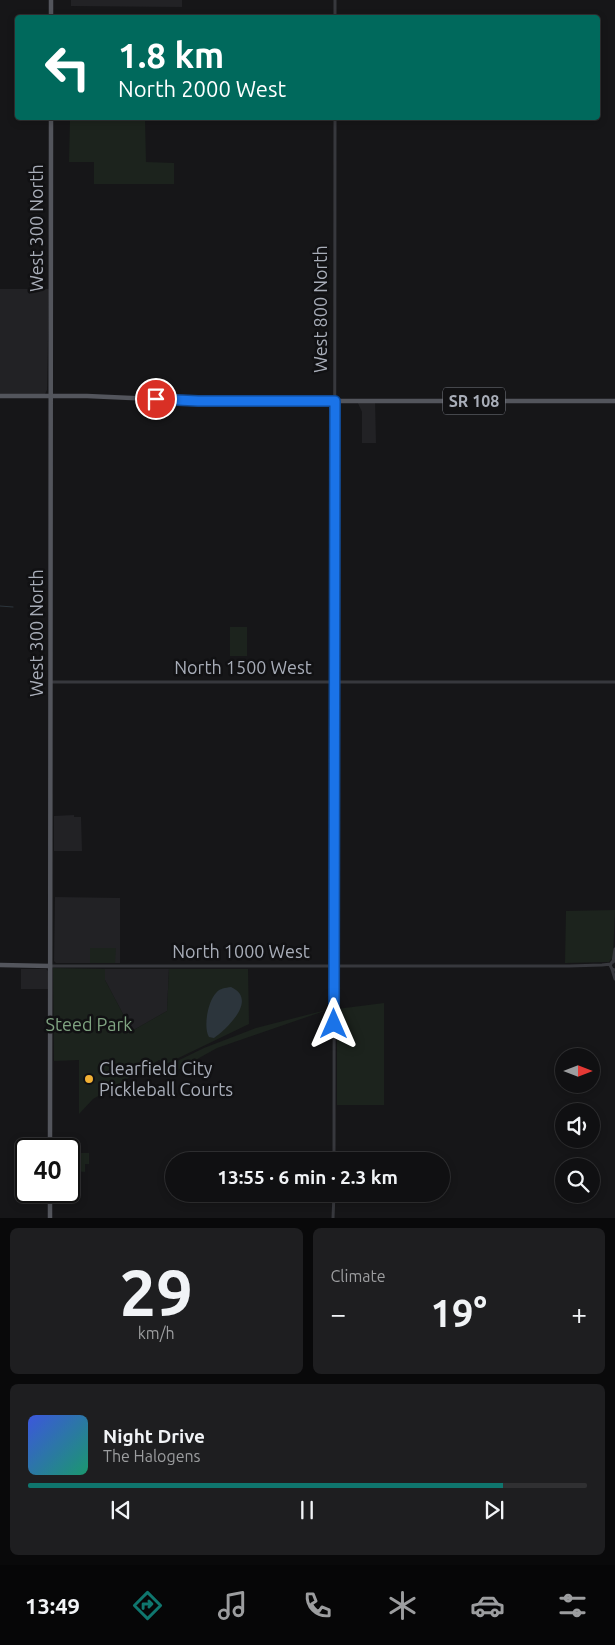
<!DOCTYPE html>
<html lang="en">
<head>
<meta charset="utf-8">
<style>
  :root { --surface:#101012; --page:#1e1e20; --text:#f1f3f6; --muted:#9c9d9f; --line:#303032; --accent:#0f766e }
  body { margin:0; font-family:Ubuntu,sans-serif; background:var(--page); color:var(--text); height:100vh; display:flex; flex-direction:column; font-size:19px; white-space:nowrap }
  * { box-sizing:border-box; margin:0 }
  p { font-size:16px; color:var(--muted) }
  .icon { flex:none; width:28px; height:28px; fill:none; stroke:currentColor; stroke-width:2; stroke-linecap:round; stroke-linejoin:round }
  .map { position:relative; height:1218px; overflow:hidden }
  .sheet { display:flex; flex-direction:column; gap:10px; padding:10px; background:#09090a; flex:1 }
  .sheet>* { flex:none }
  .top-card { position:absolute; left:15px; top:15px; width:585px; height:105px; border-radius:5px; box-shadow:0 2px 8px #0003,0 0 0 1px var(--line); background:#00695c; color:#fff; overflow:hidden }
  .needle { width:32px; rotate:90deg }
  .tools { position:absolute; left:555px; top:1048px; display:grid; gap:10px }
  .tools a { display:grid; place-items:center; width:45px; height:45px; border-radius:50%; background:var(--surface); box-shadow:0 2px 8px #0003,0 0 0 1px var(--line); font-size:25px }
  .speed { position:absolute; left:15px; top:1138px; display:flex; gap:10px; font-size:25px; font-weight:700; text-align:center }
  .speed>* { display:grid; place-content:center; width:65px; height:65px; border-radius:50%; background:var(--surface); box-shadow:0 2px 8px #0003,0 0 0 1px var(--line); line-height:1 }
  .speed .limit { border:2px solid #111; border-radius:8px; background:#fff; color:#111 }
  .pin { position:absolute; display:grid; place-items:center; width:42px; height:42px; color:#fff; margin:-21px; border:2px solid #fff; border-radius:50%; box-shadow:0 1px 5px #0007 }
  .me { position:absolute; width:55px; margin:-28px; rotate:0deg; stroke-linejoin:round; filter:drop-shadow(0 0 4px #0008) }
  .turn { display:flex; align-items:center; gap:18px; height:105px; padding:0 20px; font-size:22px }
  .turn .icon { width:65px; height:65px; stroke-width:2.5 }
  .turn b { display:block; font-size:35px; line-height:42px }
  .big { font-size:38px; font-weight:600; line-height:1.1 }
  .sheet .tile { flex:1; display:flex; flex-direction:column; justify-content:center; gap:8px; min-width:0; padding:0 18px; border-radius:8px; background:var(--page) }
  .sheet .dial { align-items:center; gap:0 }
  .dial b { font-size:65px; line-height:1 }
  .song { display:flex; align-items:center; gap:15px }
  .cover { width:60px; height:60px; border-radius:8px; background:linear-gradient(135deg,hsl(230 70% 55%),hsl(160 70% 35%)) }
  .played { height:5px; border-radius:2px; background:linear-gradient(90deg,var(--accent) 85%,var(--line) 85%) }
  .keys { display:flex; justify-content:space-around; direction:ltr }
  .heat { display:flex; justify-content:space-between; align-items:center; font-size:28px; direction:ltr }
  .sheet .tiles { flex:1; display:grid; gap:10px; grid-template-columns:1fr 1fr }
  .tile:last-child { grid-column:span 2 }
  .trip { position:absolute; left:165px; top:1152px; width:285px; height:50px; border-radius:25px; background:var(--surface); box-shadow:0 2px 8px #0003,0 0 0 1px var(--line); font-weight:600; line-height:50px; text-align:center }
  .dock { display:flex; height:80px; justify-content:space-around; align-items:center; background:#060607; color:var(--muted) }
  .dock .icon { width:35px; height:35px }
  .dock .current { color:var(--accent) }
  .dock b { font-size:22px; color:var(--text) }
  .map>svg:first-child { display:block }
  .built { fill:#222225 }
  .green { fill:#1c231d }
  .water { fill:#2c353c }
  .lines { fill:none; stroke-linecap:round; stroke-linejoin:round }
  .stream { stroke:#2c353c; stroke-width:1 }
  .minor { stroke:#37383d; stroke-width:3 }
  .major { stroke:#53555c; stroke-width:4.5 }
  .route-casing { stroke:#114b97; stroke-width:12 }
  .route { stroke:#1a73e8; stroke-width:9 }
  .poi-dot { fill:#f2b134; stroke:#111113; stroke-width:2 }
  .labels { text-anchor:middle; stroke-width:5; stroke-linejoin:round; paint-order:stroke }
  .shield { fill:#111113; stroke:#7b7e86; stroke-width:1 }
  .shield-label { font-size:16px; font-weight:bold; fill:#a8adb8 }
  .street-label { font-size:18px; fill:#a8adb8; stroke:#111113 }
  .park-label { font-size:18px; fill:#7fa381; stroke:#111113 }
  .poi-label { font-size:18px; fill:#a8adb8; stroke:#111113; text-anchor:start }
</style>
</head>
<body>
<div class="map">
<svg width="615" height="1218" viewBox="0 0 615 1218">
  <rect width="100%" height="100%" fill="#161618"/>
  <path class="built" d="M71,0h111v7l-111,-1z
    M0,289h49l-2,101 -2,4h-45z
    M356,399h19l1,44h-14v-31z
    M74,815v2h7l1,34h-28v-35z
    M55,897l65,1v65h-5v-15h-25v15h-34l-2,-2z
    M21,969h25l2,2v18h-27z
    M105,969h64l-2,42 -35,20 -27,-51z"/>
  <path class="green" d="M70,118h75l1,44 28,1v21h-80v-22h-25z
    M230,627h17v29h-17z
    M615,910l-2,47 -4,5 -44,1 1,-52z
    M90,948h26l-1,15h-25z
    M53,968l52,1v11l27,51 35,-20 2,-42h79l1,55 -81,39 -9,-3 -66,39 -14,15v-54l-25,1z
    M384,1003v102h-47v-96z
    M330,1009l-113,39 -43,24 -5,-7 35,-17 52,-20z
    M73,1153h16v11h-4v8l-12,-1z"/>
  <path class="water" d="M231,987c27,12 -3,41 -17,51l-5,-1c-6,-10 -1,-36 7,-44 4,-5 9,-5 15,-6z"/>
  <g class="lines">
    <path class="stream" d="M0,606l13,1"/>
    <path class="minor" d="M335,0v18
      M51,682h564
      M615,961l-3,1 -2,3 2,4 3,1
      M613,962l2,-13
      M50,966h519l33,-1 9,-1
      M612,969l3,10
      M334,1161l1,-1043
      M333,1218l1,-24"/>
    <path class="major" d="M51,18v-18
      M0,396h87l111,5h417
      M0,965l50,1
      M50,1149l1,-1031
      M50,1218v-27"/>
  </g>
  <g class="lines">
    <defs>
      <path id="route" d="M156,399l42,2h137l-1,623"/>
    </defs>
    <use href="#route" class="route-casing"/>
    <use href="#route" class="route"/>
  </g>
  <circle class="poi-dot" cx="89" cy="1079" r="5"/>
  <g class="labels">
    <rect class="shield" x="443" y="387.5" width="62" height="27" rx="4"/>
    <g class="shield-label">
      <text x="474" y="407">SR 108</text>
    </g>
    <g class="street-label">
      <text transform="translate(37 228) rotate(-90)" y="6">West 300 North</text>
      <text transform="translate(321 309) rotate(-90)" y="6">West 800 North</text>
      <text transform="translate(37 633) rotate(-90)" y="6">West 300 North</text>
      <text x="243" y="674">North 1500 West</text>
      <text x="241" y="958">North 1000 West</text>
    </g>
    <g class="park-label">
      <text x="89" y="1031">Steed Park</text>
    </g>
    <g class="poi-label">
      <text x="99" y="1075">Clearfield City<tspan x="99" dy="21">Pickleball Courts</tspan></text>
    </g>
  </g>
</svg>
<div class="tools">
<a><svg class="needle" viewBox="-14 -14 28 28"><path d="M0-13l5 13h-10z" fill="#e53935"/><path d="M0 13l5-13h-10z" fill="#9c9d9f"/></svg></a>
<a><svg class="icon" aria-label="sound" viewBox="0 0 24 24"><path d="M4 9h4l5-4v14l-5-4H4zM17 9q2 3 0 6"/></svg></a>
<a><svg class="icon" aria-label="search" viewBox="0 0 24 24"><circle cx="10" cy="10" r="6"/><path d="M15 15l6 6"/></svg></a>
</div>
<div class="speed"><div class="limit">40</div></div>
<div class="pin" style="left:156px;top:399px;background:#d93025"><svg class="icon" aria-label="arrive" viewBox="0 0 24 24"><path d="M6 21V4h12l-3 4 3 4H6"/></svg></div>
<svg class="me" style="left:334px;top:1024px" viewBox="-20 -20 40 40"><path d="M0-17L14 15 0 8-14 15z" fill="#1a73e8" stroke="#fff" stroke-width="4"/></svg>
<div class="trip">13:55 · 6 min · 2.3 km</div>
<div class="top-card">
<div class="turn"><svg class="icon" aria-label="left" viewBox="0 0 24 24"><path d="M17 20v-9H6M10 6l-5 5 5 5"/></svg><div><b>1.8 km</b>North 2000 West</div></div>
</div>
</div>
<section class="sheet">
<div class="tiles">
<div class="tile dial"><b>29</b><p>km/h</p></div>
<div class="tile"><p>Climate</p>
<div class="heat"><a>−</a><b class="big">19°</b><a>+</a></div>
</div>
<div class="tile">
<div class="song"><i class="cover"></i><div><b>Night Drive</b><p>The Halogens</p></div></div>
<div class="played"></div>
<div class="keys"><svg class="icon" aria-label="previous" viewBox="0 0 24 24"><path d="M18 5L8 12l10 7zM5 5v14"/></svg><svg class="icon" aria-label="pause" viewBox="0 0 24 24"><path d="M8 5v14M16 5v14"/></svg><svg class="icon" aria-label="next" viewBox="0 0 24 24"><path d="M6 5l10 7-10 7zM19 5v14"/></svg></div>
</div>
</div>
</section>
<nav class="dock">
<b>13:49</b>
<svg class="icon current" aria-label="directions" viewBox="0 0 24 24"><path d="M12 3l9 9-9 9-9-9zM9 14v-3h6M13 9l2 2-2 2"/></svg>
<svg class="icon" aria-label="music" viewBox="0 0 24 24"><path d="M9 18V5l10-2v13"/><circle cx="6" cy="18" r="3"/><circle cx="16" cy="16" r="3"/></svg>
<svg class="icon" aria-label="phone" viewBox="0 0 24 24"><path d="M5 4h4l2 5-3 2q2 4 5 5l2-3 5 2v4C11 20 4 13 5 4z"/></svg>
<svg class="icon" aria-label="climate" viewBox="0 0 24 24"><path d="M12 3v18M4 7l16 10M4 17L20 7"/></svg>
<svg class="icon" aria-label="car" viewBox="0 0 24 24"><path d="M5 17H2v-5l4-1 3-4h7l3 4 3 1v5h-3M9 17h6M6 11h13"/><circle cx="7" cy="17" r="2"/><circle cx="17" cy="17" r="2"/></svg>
<svg class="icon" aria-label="filters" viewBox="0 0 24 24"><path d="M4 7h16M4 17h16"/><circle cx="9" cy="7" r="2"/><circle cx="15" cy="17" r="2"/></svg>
</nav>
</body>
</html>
